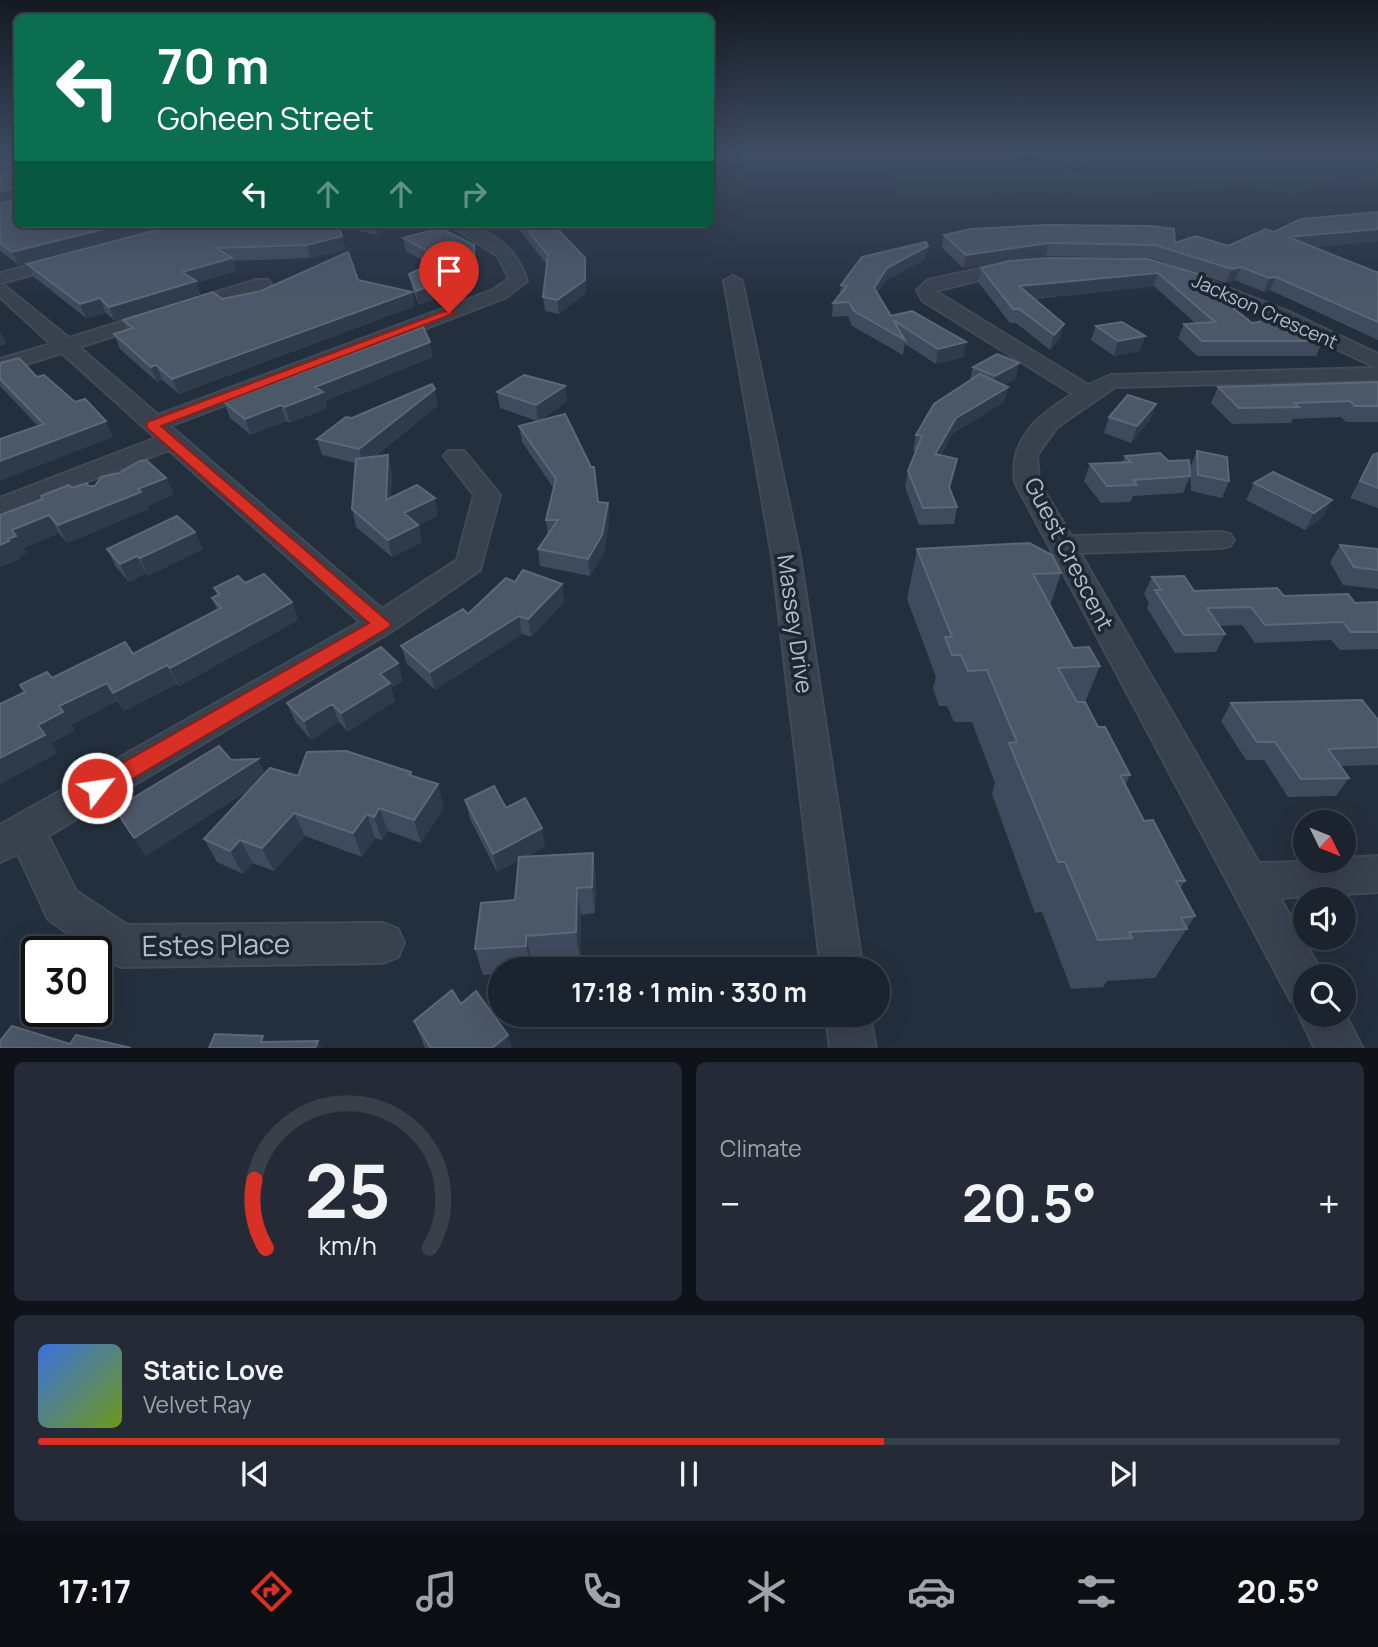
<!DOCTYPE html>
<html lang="en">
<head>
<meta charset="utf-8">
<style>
  :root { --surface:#1b232e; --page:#242b36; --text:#f1f3f6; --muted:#a0a4aa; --line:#39404a; --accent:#d93025 }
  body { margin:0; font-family:Manrope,sans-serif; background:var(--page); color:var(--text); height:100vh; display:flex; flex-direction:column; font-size:26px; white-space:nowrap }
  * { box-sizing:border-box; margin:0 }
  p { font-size:23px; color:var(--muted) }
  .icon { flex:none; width:38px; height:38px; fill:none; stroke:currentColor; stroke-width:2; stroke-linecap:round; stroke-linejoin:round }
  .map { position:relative; height:1048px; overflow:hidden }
  .panel { display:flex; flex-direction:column; gap:14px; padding:14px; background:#0f1319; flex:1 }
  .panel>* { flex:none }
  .top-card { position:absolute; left:14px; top:14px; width:700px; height:214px; border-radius:10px; box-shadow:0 7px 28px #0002,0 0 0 2px var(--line); background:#0b6e4f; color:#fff; overflow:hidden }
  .needle { width:46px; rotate:133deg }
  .tools { position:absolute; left:1293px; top:810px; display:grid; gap:14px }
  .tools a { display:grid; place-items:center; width:63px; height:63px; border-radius:50%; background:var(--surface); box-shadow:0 7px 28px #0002,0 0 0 2px var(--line); font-size:35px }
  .speed { position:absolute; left:21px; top:936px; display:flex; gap:14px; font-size:35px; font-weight:700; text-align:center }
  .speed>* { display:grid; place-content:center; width:91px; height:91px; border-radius:50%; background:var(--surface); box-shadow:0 7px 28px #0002,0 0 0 2px var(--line); line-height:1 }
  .speed .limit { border:4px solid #111; border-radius:10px; background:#fff; color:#111 }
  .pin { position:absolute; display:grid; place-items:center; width:60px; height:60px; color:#fff; margin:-72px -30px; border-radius:50% 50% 50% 0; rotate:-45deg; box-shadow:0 0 7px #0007 }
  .pin .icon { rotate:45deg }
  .me { position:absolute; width:77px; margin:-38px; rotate:60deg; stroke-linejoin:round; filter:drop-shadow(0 0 5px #0008) }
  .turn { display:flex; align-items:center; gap:24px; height:147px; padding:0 28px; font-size:32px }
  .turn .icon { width:91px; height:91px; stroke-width:2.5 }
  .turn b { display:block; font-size:49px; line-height:60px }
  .lanes { display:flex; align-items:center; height:66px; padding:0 28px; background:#0003; justify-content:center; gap:35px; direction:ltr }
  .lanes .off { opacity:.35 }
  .big { font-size:52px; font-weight:700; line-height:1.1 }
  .panel .tile { flex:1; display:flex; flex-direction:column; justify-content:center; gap:10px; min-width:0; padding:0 24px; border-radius:10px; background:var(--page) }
  .panel .dial { align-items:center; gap:0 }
  .dial svg { height:182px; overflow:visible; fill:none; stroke:var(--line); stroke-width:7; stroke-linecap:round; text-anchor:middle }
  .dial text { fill:var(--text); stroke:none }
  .song { display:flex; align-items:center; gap:21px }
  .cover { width:84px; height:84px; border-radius:10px; background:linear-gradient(135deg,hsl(220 70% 55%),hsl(80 70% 35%)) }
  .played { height:7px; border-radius:4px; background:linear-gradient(90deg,var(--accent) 65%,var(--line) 65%) }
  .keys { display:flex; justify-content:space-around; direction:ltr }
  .heat { display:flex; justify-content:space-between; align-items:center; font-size:38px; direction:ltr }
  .panel .tiles { flex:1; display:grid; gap:14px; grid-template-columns:1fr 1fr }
  .tile:last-child { grid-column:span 2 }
  .trip { position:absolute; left:488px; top:957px; width:402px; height:70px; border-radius:35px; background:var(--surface); box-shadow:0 7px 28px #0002,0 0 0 2px var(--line); font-weight:700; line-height:70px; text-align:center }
  .tab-bar { display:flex; height:112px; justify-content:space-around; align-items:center; background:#0b0e12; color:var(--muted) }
  .tab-bar .icon { width:49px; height:49px }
  .tab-bar .current { color:var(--accent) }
  .tab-bar b { font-size:32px; color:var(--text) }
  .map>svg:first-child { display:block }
  .green { fill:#263c3f }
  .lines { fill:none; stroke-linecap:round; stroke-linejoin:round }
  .stream { stroke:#17263c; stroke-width:3.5 }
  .street-casing { stroke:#414a57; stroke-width:4 }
  .street { fill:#38414e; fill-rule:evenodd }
  .wall { fill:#3f4b5c }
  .shaded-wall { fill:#2f3b4b }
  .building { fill:#4b5868; stroke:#5c6777; stroke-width:2 }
  .route { fill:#d93025; stroke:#8d1f18; stroke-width:2 }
  .labels { text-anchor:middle; stroke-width:7; stroke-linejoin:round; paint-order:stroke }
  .far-street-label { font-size:19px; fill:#b4bcc9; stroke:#1d2633 }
  .street-label { font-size:23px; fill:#b4bcc9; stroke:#1d2633 }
  .near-street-label { font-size:28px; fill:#b4bcc9; stroke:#1d2633 }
</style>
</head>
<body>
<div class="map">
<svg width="1378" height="1049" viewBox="0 0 1378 1049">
  <rect width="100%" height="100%" fill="#242f3e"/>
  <path class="green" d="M891,155h487v27l-37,-6 -46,18 -51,-8 -110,9 -102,-3 -134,4z"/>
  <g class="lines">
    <path class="stream" d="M1008,155l73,14"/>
    <defs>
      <path id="street" d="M448,224c36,0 69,22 79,57l-22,17 -335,128 212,183 75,-49 17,-65 -30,-39 4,-5h16l36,44 -20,75 -88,61 -344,205 28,55 51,34 256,-2 15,6 6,14 -6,14 -15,6 -262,4 -15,-6 -58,-42 -30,-65 -18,8v-37l360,-203 -191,-172 -169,65v-17l156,-60 -94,-85 -62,19v-13l51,-15 -51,-47v-24l65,-17 6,2v6l-70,19 68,55 187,-58h12l3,4 -3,4 -189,59 79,68 335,-125 16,-11 -11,-23z
        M1015,261l8,5 -2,4 -86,21 153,94 23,-10 266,-7 -104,-49 -107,-44 -2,-4 8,-5 115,45 91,43v26l-263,7 -58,40 -20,28 2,27 32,54 150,-4 9,2 4,6 -4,6 -9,2 -141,5 179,310 85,-2v-3l34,-2v36l-98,6 44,78h-18v39h38v-3l19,37h-48l-16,-34 3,-9 -11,-5 -276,-519c-6,-44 24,-67 58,-88l-150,-93 -6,-11 11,-10z
        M733,276l9,5 58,275 63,414h-42l-49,-414 -48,-275z
        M826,1015h44l6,34h-46z"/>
    </defs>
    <use href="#street" class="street-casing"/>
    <use href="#street" class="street"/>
  </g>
  <path class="wall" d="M0,155h18v69h160l-159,41 -19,-14z
    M1378,212v29l-65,6 63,25h2v68l-108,-50 -6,2 -29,-12 -9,3 -75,-25 -105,-2 -31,5 133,-2 55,24 49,40 71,18 -7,15h-119l-19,-18 6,-14 11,-1 -41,-37 -120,13 30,25 -4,14 -10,12 -34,-27h-6l-32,-41 3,-14 25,-6 -43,6 -21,-20 2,-13 231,8 53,3 46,-14z
    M181,224h219l-24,11 -38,-9 7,23 -34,9 -78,3 3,10 -40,12 4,11 -85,27 -9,-8 -20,5 -52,-41 -7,-13z
    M515,224h38l33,48v21l-27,21 -14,-3 -2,-14 4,-32z
    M403,238l73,20 1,20 -27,15 -31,12 -7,-17 -3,-14 21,-9 -24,-14z
    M928,246l-3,13 -40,22 -8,12 14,23 75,26 -3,15 -27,7 -31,-20 -2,11 -51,-29 -4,-10 -16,1 1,-14 7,-9 1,-9z
    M358,280l54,12 3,14 -236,88 -17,-14 -5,2 -37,-33 -6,-15 13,-4 -4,-10 99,-21z
    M1096,326l49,10 -5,15 -26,5 -23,-16z
    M433,357l-108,44 2,7 -37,15 -4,-2 -35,14 -21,-17 -6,-16z
    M0,363l37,14 76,60 -75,-11 -38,-40z
    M1019,363l-4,16 -11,6 4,2 -4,15 -52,32 -11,21 13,20 -4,14 7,18 -3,17 -35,1 -14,-38 3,-16 8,-19 -3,-1 3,-16 54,-55 3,-13z
    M1378,382v40h-32l-5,-5 -48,2 -2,4 -59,1 -21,-21 7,-16z
    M565,386l2,15 -28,20 59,81 10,1 1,17 -5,33 -14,23 -50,-10 -2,-17 10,-14 -2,-15 8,-31 -32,-47 -3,-16 18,-5 -37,-13 -3,-16z
    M1156,404l-6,16 -19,23 -27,-10 5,-16z
    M438,405l-64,52 18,15 -1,25 47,18 -19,10 3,17 -30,15 -36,-30 -4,-18 3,-46 -33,-8 -5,-16 35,-21z
    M1197,451l32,30 -7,17 -31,-7 -1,-23z
    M1378,453v55l-28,-10 23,-43z
    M1125,456l43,5 22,15 -7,17 -50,3 -3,6 -29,1 -17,-22 6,-17 32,-1z
    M1254,483l69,34 -18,13 -59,-30z
    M89,486l85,8 -26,12 1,3 -82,34 -8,-10 -36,15 3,5 -8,4 2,2 -20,8 43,-67 -2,-4 31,-8z
    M195,532l8,17 -55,27 -2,-3 -17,9 -13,-15 -9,-18z
    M1340,545l38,4v40l-35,-4 -13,-23z
    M917,549l144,24 -11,33 23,42 27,18 -15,36 13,25 32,48 -5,10 19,36 41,60 -5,8 15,27 -40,62 -48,3 -4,6 -32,2 -29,-77 -7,1 -43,-119 3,-11 -23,-61h-18l-7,-16h-8l-6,-18 3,-11 -29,-78z
    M1152,577l42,14 90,5 71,7 23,-1v47l-38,1 -9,-10 -76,3 -13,-18 -23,1 6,8 -9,18 -41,1 -28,-45 2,-5 -5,-9z
    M515,582l47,2 2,18 -33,35 -9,-3 -87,56 -28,-26 -6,-18 67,-32z
    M245,583l47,19 6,18 -119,66 -2,-2 -53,27 -7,-10 -46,24 4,5 -24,13 6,10 -57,31 52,-106 81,-24 84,-45 -5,-11 5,-3 -3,-7z
    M403,681l-12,7 4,13 -47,31 -9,-10 -28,18 -16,-19 -8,-18z
    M1231,703l147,17v45l-37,1 8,12 -13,18 -48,1 -24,-37h-18l-25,-39z
    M231,760l34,14 33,2 113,-4 2,5 31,31 -23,35 -33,-12 -6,9 -7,-2 -13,19 -57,-21 -31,35 -21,-8 -10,11 -26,-12 -13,-23 49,-52 -107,69 -31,-47z
    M465,800l41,8 39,38 -19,11 67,-4 3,26 -1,34 -14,2 -1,44 -48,3v8h-32v4l-17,1 -8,-26 40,-49 4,-40 -22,12 -27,-53z
    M461,1004l47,31 4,13h-87l-11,-27z"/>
  <path class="shaded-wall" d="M14,188l4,12 -18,5v-13z
    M124,224h54l-159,41 -7,-13z
    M374,224h26l-24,11z
    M1378,229v12l-96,9 6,-13z
    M342,236l3,13 -34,9 -4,-13z
    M1049,243l-3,13 -83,12 3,-13z
    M474,245l2,13 1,20 -27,15 -31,12 -3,-14z
    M928,246l-3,13 -40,22 -13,21 2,-14 13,-20z
    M232,258l4,13 -40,12 4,11 -85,27 -6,-14 73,-35z
    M585,258l1,35 -27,21 -2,-14z
    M1241,267l-6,13 -9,3 6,-14z
    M1158,273l-4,13 -138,14 3,-14z
    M1205,276l-5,14 -3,-11z
    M1276,277l-6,13 -6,2 5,-14z
    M412,292l3,14 -236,88 -7,-15z
    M100,298l6,15 -20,5 -6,-14z
    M1064,324l-4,14 -10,12 4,-15z
    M0,331l7,13 -7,2z
    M1145,336l-5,15 -26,5 4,-15z
    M430,342l3,15 -108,44 2,7 -37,15 -5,-16 30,-20z
    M966,342l-3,15 -27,7 2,-15z
    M1019,363l-4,16 -24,13 4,-16z
    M156,365l6,15 -5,2 -6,-15z
    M565,386l2,15 -29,20 -2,-16z
    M1008,387l-4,15 -52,32 -20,37 3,-17 21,-36z
    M435,389l3,16 -75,60 -4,-16z
    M1156,404l-6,16 -19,23 6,-17z
    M281,405l5,16 -35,14 -6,-16z
    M106,421l7,16 -113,44v-20z
    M388,455l4,17 -2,45 -4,-17z
    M957,459l-3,16 -9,29 4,-17z
    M166,478l8,16 -26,12 1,3 -82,34 -9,-18z
    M435,498l3,17 -19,10 3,17 -30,15 -4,-17 16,-27z
    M1332,500l-9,17 -18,13 9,-17z
    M608,503l1,17 -5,33 -14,23 -2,-17z
    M49,515l10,18 -36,15 3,5 -8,4 2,2 -20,8v-22l8,-6 4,-9z
    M195,532l8,17 -55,27 -8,-18z
    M137,556l9,17 -17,9 -9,-18z
    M562,584l2,18 -33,35 -3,-18z
    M292,602l6,18 -119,66 -9,-18z
    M519,616l3,18 -87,56 -5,-18z
    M398,663l5,18 -12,7 4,13 -47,31 -7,-19 39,-39z
    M167,665l10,19 -53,27 -11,-18z
    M107,683l10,18 -46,24 4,5 -24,13 6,10 -57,31v-26l59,-52z
    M332,704l7,18 -28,18 -7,-19z
    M258,759l9,19 -121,78 -12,-18z
    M438,784l6,24 -23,35 -7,-23z
    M379,808l9,23 -6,9 -8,-23z
    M294,813l11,23 -31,35 -12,-23z
    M367,814l8,24 -13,19 -9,-24z
    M542,828l3,18 -48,26 -4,-18z
    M240,840l13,23 -10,11 -13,-23z
    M593,853l3,26 -1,34 -3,-26z
    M577,888l4,27 -1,44 -4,-27z
    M526,936l6,26v8l-6,-24z
    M508,1035l4,13h-20z
    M318,1041l4,7h-7z"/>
  <path class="building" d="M0,155h18v69h106l-112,28 -12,-9v-39l15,-5 -1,-11 -14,4v-17h15v-11l-15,-1z
    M1378,212v17l-90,8 88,35h2v50l-102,-45 -7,1 -28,-11 -9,2 -77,-24 -106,-2 -83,12 -22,-20 27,-6 74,-4 106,1 23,3 1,14 21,-7 32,10 38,-17 8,3 27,-13z
    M180,224h158l4,12 -35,9 -91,3 16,10 -50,14 14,9 -87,26 -9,-9 -20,6 -53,-40z
    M523,224h30l32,34v22l-28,20 -14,-3 5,-42z
    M440,228l34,17 1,19 -27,15 -32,12 -7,-17 33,-15 -39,-21z
    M926,242l2,4 -41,22 -13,20 17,28 21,-5 54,31 -28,7 -45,-29 12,20 -51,-29 -5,-9 -16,1 14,-17 -6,-1 21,-28z
    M348,252l10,28 54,12 -240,87 -16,-14 -5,2 -37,-33 19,-6 -10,-8 90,-28 9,7 39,-8z
    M1049,258l99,1 57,17 -8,3 55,44 28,-5 43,23h-121l-18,-17 31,-2 -57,-49 -139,13 45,38 -10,11 -35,-26h-6l-32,-41 28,-7z
    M1122,322l23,14 -27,5 -22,-15z
    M423,327l7,15 -115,45 8,5 -38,15 -4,-2 -36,14 -21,-17z
    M997,354l22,9 -24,13 -22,-9z
    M19,358l18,19 7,-2 31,27 10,-3 21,22 -106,40v-22l44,-15 -44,-45v-16z
    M980,374l28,13 -52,31 -21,36 22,5 -8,28 8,20 -34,1 -15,-37 14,-35 -6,-1 18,-31z
    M524,375l41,11 -29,19 -39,-13z
    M1378,382v24h-23l-5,-5 -56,2 5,4 -60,1 -21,-21z
    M432,384l3,5 -76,60 -42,-10 29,-22 6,1z
    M1128,395l28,9 -19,22 -28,-9z
    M565,414l26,53h3l4,35 10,1 -6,32 -14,24 -50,-10 20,-29h-12l10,-41 -37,-53z
    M1197,451l30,6 2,24 -31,-6z
    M1160,453l8,8 21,-1 1,16 -57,4 4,5 -30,1 -17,-22 41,-2 -6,-6z
    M1378,453v35l-18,-7 13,-26z
    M388,455l-2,45 31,-15 18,13 -31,15 14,12 -30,15 -36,-31 4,-50z
    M146,460l20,18 -28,11 3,3 -83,33 -9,-10 -37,15 4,6 -8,3 1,2 -9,4v-30l43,-16 -2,-3 28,-11 3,3 15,-5 1,3h7l6,-9 18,-4 21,-12z
    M1273,472l59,28 -18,13 -60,-30z
    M177,516l18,16 -55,26 -3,-2 -17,8 -13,-15z
    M1029,543l23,12 9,18 -28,1 40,74 16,-1 11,19 -42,2 19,34h8l13,25h7l25,48h-10l24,46 9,-1 32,61h-9l19,35 -14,2 6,11 -58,3 3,6 -34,2 -33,-78h-7l-49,-119 8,-1 -30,-72 -19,1 -7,-16h-9l-7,-18h7l-35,-88z
    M1340,545l38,4v21l-24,-3z
    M523,570l39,14 -34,35 -9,-3 -89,56 -29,-26 62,-37 5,5 38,-36 9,4z
    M264,574l28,28 -122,66 -3,-3 -54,28 -6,-10 -48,23 4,6 -25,13 7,10 -45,23v-54l25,-12 -5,-7 27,-13 5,6 73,-36 8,12 88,-46 -9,-10 8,-4 -6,-6 24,-12 7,7z
    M1184,576l10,15 83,-3 7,8 64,-2 7,9 23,-1v30h-27l-8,-10 -78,3 -14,-18 -44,1 18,26 -41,1 -29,-45h6l-9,-13z
    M381,647l17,16 -18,11 10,9 -49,30 -9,-9 -28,17 -17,-18z
    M1362,700l16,20v27l-50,2 21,29 -48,1 -26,-37h-18l-26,-39z
    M219,746l12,14 27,-1 -124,79 -19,-29z
    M346,751l65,21 -2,3 29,9 -24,36 -35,-12 -5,9 -7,-3 -14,19 -59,-20 -32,35 -22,-8 -10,11 -26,-12 66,-71 28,8 9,-24z
    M494,786l12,22 19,-10 17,30 -49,26 -28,-54z
    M593,853l-1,34 -15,1 -1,44 -50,4v10l-51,3 6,-46 34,-3 4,-43z
    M452,990l9,14 15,-13 32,44 -16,13h-61l-17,-27z
    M12,1026l58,18 6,-9 55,13h-131v-7z
    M215,1034l48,2 -2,6 57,-1 -3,7h-106z"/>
  <linearGradient id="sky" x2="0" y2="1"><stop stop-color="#141a22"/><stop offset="0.51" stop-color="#3f4d63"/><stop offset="1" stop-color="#3f4d63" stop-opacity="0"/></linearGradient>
  <rect width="1378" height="302" fill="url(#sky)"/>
  <path class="route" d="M445,311l10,2 -294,113 230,198 -3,4 -283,167 -8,3 -8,-3 -3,-7 3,-6 280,-159 -222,-195v-6z"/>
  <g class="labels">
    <g class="far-street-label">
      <text transform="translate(1265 311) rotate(24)" y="7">Jackson Crescent</text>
    </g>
    <g class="street-label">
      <text transform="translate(1069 554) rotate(63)" y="8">Guest Crescent</text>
      <text transform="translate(795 624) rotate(82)" y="8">Massey Drive</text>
    </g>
    <g class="near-street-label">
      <text transform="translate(216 945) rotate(-1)" y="10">Estes Place</text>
    </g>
  </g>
</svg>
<div class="tools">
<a><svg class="needle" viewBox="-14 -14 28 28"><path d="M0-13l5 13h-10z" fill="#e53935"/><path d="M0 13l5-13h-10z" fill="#a0a4aa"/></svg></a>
<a><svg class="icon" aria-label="sound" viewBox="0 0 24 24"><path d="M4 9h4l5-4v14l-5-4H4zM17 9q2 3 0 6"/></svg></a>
<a><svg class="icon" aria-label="search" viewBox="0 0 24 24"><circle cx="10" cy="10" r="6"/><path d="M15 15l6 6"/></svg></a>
</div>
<div class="speed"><div class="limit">30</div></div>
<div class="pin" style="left:449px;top:313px;background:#d93025"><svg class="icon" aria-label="arrive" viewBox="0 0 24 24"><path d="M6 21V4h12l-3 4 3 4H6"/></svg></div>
<svg class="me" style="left:97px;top:788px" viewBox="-20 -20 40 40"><circle r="17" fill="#d93025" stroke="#fff" stroke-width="3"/><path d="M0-11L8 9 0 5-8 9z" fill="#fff"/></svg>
<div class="trip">17:18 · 1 min · 330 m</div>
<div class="top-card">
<div class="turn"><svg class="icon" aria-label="left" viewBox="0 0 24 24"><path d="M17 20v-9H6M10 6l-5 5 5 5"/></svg><div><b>70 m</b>Goheen Street</div></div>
<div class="lanes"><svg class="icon" aria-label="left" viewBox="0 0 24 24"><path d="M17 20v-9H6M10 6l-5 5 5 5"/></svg><svg class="icon off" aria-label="ahead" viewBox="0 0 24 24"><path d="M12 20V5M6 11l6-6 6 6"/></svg><svg class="icon off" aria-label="ahead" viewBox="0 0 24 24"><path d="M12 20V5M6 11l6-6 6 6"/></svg><svg class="icon off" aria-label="right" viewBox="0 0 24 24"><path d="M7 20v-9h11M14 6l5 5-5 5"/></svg></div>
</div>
</div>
<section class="panel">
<div class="tiles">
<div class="tile dial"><svg viewBox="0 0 100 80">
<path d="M14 69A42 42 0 1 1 86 69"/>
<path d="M14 69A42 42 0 0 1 9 39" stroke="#d93025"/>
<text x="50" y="56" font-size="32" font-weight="700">25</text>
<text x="50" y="72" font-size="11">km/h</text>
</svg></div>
<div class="tile"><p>Climate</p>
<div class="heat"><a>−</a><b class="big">20.5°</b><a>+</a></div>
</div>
<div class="tile">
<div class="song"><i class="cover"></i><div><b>Static Love</b><p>Velvet Ray</p></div></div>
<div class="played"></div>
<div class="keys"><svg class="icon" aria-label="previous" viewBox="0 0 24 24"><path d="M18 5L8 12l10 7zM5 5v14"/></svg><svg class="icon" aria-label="pause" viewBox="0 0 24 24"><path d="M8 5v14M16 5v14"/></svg><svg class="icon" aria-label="next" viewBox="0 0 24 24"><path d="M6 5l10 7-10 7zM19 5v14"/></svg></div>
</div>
</div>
</section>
<nav class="tab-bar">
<b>17:17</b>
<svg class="icon current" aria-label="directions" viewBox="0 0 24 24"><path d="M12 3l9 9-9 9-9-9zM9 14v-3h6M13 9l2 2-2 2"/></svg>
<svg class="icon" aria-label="music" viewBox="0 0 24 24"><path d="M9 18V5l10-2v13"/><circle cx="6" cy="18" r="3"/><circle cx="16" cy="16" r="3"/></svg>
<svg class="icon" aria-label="phone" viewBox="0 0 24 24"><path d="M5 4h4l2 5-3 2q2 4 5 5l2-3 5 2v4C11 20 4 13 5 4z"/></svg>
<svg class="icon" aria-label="climate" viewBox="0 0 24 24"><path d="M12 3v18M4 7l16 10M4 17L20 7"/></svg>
<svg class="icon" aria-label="car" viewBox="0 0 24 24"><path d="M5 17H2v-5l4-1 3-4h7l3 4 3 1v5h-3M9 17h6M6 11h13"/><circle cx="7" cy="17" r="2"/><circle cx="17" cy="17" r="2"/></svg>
<svg class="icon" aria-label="filters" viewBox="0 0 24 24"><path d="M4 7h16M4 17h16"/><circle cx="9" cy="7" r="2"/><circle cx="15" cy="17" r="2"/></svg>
<b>20.5°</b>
</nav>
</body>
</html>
